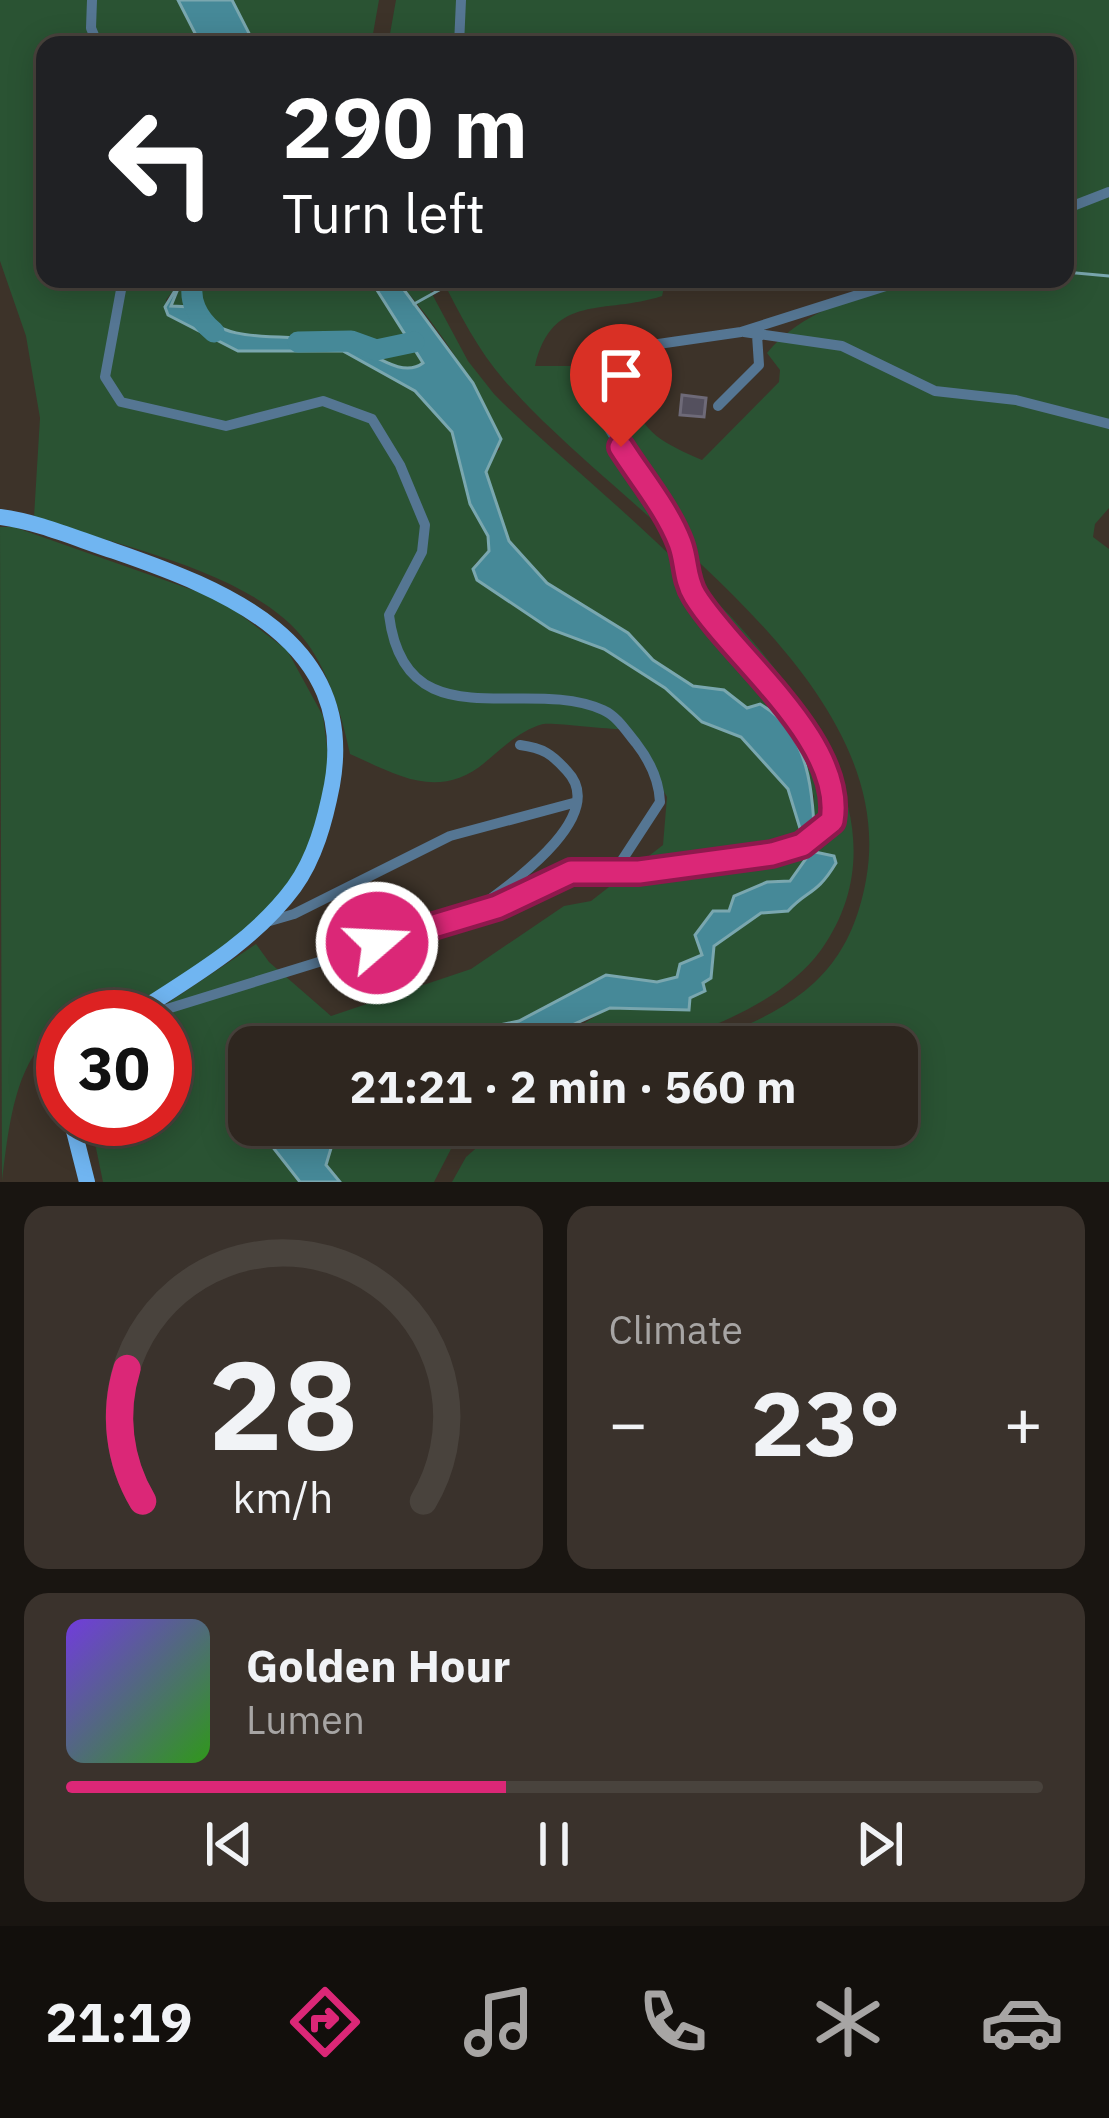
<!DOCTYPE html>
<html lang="en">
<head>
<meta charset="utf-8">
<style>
  :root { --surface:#2e261f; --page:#3a322c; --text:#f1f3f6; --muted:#a7a5a4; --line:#49433d; --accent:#db2777 }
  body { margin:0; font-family:"IBM Plex Sans",sans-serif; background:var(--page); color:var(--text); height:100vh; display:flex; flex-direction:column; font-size:45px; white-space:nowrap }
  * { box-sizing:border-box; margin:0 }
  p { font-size:39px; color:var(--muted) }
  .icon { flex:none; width:66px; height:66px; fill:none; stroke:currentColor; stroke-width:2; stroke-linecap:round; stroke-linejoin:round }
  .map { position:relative; height:1182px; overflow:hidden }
  .panel { display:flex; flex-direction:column; gap:24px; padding:24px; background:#191511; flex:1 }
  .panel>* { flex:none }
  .top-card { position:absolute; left:36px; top:36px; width:1038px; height:252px; border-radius:24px; box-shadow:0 6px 30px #0003,0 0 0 3px var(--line); background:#202124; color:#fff; overflow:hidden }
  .speed { position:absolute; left:36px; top:990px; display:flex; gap:24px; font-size:60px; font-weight:700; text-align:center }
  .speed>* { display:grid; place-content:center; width:156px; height:156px; border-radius:50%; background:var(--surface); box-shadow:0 6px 30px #0003,0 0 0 3px var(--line); line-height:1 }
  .speed .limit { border:18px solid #d22; background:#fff; color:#111 }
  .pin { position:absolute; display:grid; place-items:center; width:102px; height:102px; color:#fff; margin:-123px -51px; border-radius:50% 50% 50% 0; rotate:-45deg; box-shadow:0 0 12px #0007 }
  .pin .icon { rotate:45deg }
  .me { position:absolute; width:132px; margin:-66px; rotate:71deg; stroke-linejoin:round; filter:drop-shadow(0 0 9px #0008) }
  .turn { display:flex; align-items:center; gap:42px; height:252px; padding:0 48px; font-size:54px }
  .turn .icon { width:156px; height:156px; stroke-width:2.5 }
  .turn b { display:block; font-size:84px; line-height:102px }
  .big { font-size:90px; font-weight:800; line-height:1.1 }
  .panel .tile { flex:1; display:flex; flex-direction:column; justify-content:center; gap:18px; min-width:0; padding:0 42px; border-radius:24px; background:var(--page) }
  .panel .dial { align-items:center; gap:0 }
  .dial svg { height:312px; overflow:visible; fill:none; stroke:var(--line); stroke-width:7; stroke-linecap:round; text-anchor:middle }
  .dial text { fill:var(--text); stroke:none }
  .song { display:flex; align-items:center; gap:36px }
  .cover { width:144px; height:144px; border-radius:18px; background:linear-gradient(135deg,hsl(260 70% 55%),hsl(110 70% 35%)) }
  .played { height:12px; border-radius:6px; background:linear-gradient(90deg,var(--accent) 45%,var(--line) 45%) }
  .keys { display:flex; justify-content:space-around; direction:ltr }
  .heat { display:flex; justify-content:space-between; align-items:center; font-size:66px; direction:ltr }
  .panel .tiles { flex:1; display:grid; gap:24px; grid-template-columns:1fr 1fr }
  .tile:last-child { grid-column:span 2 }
  .trip { position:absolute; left:228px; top:1026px; width:690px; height:120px; border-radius:24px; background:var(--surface); box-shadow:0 6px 30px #0003,0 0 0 3px var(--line); font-weight:800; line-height:120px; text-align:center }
  .dock { display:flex; height:192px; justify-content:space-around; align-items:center; background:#120f0c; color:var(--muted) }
  .dock .icon { width:84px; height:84px }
  .dock .on { color:var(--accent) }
  .dock b { font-size:54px; color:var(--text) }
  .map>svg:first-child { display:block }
  .green { fill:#2a5333 }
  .water { fill:#468998; stroke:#7aa7af; stroke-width:3 }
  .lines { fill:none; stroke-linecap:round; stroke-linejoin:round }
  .stream { stroke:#7aa7af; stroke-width:3 }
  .river { stroke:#468998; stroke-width:21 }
  .building { fill:#54505e; stroke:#6e6a78; stroke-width:3 }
  .minor { stroke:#557693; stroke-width:10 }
  .primary { stroke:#70b5f1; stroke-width:16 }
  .route-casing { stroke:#8e194d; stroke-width:30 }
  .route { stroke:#db2777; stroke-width:21 }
</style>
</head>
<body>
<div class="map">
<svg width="1109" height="1182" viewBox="0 0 1109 1182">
  <rect width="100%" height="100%" fill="#3d3329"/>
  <path class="green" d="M0,0h178l23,45h-156v234h137l-16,21 3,16 66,34 108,1 72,40 37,41 18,72 18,32 1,15 -14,13 2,16 73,49 54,20 60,39 34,31 43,18 47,52 18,59 1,9 -17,23 -23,2 -33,14 -5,15h-14l-20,24 7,20 -22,9 -3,13 -20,5 -51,-6 -87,45 -123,26h-147v78h19l3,20 29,37h-197l-13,-63h75v-102h-18l109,-73 13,18 62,54 140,-47 93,-63 27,-5 72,-56 4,-48 -39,-68c-19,1 -75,-7 -85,-5 -22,6 -37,21 -54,35 -49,44 -91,16 -139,-5 -8,-38 -20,-79 -43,-111 -52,-72 -192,-97 -273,-126l6,-99 -14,-82 -26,-75z
    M232,0h147l-8,45h-116z
    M396,0h713v508l-14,16 -2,13 16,12v633h-657l14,-25 37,-32h394v-78h-203c89,-35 153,-62 172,-167 37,-203 -248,-367 -362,-500 -26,-30 -44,-65 -62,-101h224l-4,17c-57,19 -110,-4 -127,70h59l39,27c5,40 35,52 69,67l77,-78 1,-12 -13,-17c66,-78 204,-74 298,-74v-234h-677z
    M185,279h185l53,85c-27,13 -52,-14 -78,-21 -48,-14 -117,8 -152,-36l-22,-1z
    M396,279h28l44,82 26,33c118,120 467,359 327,556 -35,49 -113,82 -171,96 -38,9 -88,1 -127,1l55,-20 29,-18h83v-11l15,-7 -2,-8 8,-5 3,-32 47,-33 26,-2c21,-23 29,-15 49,-48l-2,-7 -19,-4 -1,-56 -29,-73 -13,-12 -29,-4 -19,-17 -31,-4 -40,-26 -25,-27 -81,-50 -37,-39 -24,-72 1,-12 13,-11c-20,-62 -61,-122 -104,-170z
    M0,527h14l207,73 66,50 36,66 5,38 1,31 -18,61 -30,53 -72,60 -90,58h-56v12c-49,22 -55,106 -61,153z
    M295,1125h180l-23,22 -18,35h-94l-14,-18 5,-14 -19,-8z"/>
  <path class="water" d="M178,0h54l23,45h-54z
    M182,279l-11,27 22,1c35,45 105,22 153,36 24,7 55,37 77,20l-53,-84h26l77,104 28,56 -15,33 23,69 38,42 81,50 25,27 40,26 31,4 23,18 13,-4c53,30 53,96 55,148l19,4 2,7c-20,33 -28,26 -48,48l-27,2 -47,33 -3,32 -8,5 2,8 -15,7 -1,12 -79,-2 -87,39h-127l123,-26 87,-46 51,7 20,-5 3,-13 22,-9 -7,-20 18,-24h16l5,-15 33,-14 23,-1 17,-24 -1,-9 -18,-59 -47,-52 -39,-15 -37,-34 -61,-39 -54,-20 -73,-49 -4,-11 16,-18 -1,-15 -18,-32 -18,-72 -37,-41 -72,-40h-105l-70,-36 -3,-8z
    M268,1125h27l17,17 20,3 -6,20 14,17h-40l-29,-37z"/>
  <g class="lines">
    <path class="stream" d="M1065,272l44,4
      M1009,279h7
      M414,304l45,-25"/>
    <path class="river" d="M194,279c-7,20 4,40 20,53
      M298,342l53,-1 25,9 38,-8"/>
  </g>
  <path class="building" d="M682,395l24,3 -2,19 -24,-2z"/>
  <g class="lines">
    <path class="minor" d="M92,0l-1,28 7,17
      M459,45l2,-45
      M1065,209l44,-17
      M123,279l-18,98 16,25 105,24 97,-25 49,18 28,46 25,60 -3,27 -33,63c16,129 137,60 214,95 14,6 23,21 33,33 14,18 23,37 24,59l-45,69
      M744,332l98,14 93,45 81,9 93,24
      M718,406l41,-41 -2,-30
      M474,911c32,-24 137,-94 93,-140 -15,-17 -24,-23 -47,-26
      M263,923l31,-9 156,-78 127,-34
      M141,1017l356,-110 74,-36 68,1 133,-18 30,-9 27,-19 4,-16 -12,-44 -23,-46 -92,-107 -19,-34 -9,-40 -81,-130 -7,-24 11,-23 16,-12 124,-18 167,-53"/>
    <path class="primary" d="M0,517c39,5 77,22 114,34 110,38 244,90 218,234 -7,36 -17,73 -38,102 -42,57 -106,92 -164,130
      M71,1119l16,63"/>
  </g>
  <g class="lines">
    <defs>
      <path id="route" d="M377,943l120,-36 74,-35h68l133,-18 30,-9 30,-24c14,-79 -100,-165 -137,-225 -11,-18 -8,-35 -15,-53 -13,-34 -40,-66 -59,-96"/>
    </defs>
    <use href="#route" class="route-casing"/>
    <use href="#route" class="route"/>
  </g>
</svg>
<div class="speed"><div class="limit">30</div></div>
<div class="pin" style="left:621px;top:447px;background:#d93025"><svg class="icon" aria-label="arrive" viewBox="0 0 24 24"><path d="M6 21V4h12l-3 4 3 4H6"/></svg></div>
<svg class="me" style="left:377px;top:943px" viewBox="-20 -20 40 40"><circle r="17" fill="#db2777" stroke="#fff" stroke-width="3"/><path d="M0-11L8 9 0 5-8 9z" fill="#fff"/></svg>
<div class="trip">21:21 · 2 min · 560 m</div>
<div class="top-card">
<div class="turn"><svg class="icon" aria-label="left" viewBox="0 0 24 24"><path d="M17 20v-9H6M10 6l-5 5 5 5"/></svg><div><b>290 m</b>Turn left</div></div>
</div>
</div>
<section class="panel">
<div class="tiles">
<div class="tile dial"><svg viewBox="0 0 100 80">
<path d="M14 69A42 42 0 1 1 86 69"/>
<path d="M14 69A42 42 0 0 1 10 35" stroke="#db2777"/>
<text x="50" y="56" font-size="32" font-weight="700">28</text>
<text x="50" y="72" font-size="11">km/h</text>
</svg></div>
<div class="tile"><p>Climate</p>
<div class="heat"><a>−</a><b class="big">23°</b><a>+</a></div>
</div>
<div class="tile">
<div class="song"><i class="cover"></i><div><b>Golden Hour</b><p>Lumen</p></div></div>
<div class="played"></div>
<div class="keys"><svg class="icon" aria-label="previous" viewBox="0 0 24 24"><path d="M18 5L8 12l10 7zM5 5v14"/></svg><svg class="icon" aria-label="pause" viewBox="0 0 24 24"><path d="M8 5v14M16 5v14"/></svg><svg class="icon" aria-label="next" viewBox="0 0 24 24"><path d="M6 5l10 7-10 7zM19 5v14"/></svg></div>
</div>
</div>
</section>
<nav class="dock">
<b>21:19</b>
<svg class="icon on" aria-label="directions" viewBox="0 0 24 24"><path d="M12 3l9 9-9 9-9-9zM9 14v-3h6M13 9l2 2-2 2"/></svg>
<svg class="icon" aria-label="music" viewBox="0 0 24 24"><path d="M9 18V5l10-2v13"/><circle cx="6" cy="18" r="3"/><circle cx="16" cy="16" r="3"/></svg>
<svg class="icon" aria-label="phone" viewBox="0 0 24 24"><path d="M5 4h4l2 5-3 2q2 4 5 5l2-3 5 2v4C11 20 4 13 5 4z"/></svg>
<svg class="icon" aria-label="climate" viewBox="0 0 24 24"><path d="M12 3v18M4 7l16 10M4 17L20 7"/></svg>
<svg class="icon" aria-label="car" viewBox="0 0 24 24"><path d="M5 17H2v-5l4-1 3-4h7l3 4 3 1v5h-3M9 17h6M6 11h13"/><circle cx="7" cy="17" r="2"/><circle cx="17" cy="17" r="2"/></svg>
</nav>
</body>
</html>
